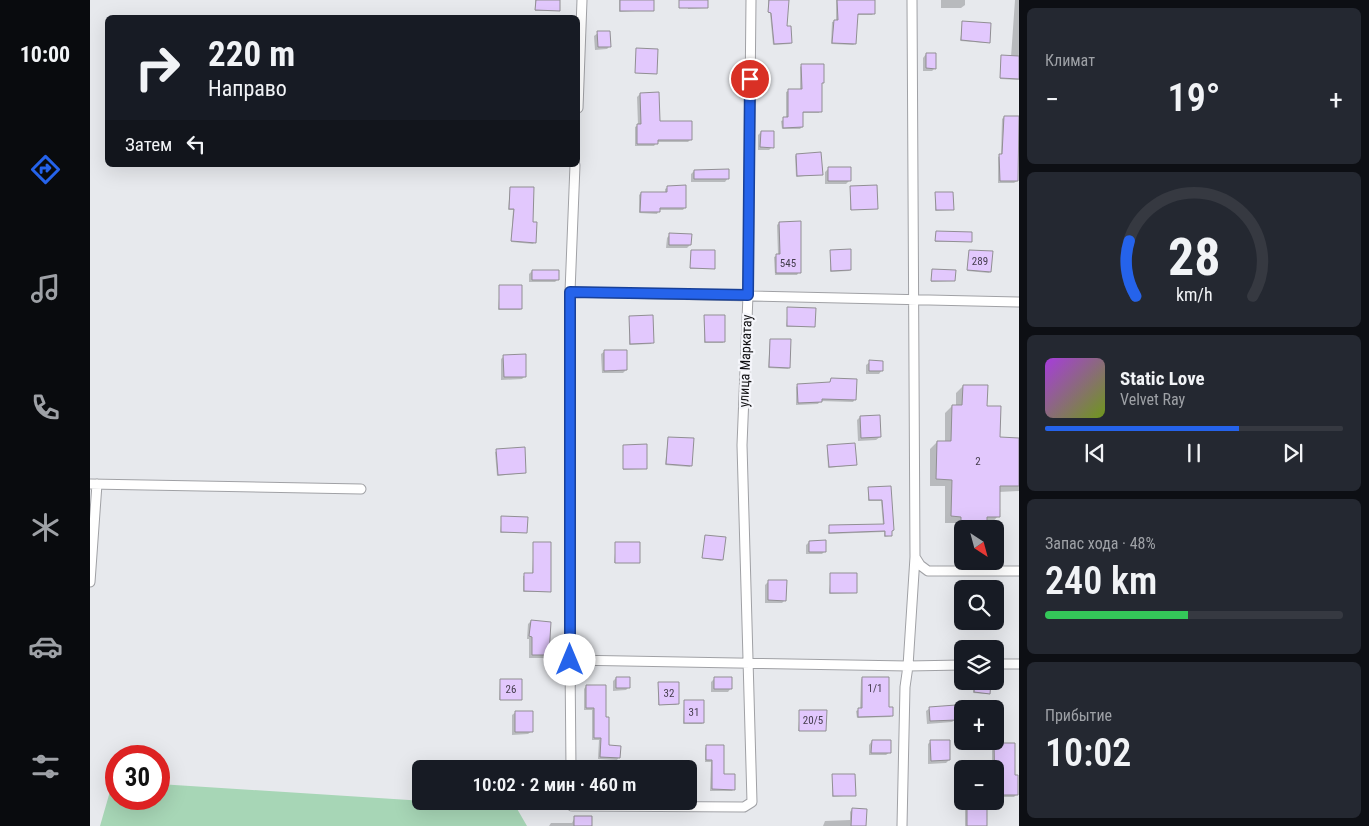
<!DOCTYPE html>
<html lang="ru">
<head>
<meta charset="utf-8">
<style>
  :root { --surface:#171b24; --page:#242831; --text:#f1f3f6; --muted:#9ea1a6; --line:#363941; --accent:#2563eb }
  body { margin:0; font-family:"Roboto Condensed",sans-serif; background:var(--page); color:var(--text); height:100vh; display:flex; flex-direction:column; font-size:19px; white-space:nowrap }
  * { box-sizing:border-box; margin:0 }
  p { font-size:16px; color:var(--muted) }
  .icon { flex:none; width:28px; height:28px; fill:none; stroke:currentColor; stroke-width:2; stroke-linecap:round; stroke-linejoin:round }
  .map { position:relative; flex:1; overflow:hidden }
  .panel { display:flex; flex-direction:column; gap:8px; padding:8px; background:#0d0f14; width:350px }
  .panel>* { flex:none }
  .banner { position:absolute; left:15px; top:15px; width:475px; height:152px; border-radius:8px; box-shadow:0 5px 20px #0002; background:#171b24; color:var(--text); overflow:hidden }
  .needle { width:32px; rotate:144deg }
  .buttons { position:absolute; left:864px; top:520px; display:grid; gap:10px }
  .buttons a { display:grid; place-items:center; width:50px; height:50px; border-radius:8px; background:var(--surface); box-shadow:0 5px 20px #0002; font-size:25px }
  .speed { position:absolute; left:15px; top:745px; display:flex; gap:10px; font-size:25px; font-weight:700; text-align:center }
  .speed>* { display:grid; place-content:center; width:65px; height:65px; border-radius:50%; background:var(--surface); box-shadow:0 5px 20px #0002; line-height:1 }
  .speed .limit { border:8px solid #d22; background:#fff; color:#111 }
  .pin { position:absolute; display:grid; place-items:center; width:42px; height:42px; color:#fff; margin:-21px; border:2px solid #fff; border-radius:50%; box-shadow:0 1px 5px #0007 }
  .me { position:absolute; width:55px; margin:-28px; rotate:0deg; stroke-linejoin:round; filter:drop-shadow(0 0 4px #0008) }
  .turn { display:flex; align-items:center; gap:18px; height:105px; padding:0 20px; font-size:22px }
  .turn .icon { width:65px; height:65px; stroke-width:2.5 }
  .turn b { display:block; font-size:35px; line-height:42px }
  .then { display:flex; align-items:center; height:48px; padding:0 20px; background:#0003; gap:10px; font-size:19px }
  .big { font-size:38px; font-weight:600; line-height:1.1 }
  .panel .card { flex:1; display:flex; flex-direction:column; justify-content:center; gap:8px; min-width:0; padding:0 18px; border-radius:8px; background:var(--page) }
  .panel .dial { align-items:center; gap:0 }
  .dial svg { height:130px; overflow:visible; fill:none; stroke:var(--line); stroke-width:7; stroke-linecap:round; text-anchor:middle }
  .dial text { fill:var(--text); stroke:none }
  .song { display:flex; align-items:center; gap:15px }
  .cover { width:60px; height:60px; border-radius:8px; background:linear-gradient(135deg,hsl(280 70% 55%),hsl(80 70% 35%)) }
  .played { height:5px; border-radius:2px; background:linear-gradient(90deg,var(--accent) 65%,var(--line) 65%) }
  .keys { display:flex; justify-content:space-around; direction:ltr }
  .heat { display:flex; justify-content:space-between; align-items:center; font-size:28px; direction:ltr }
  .charge { height:8px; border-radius:4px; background:linear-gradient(90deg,#34c759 48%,var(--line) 0) }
  .trip { position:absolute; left:322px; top:760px; width:285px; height:50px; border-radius:8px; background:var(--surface); box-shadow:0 5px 20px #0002; font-weight:600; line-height:50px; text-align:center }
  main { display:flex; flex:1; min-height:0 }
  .tab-bar { display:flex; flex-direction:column; width:90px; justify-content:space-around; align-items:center; background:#090b0e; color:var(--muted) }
  .tab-bar .icon { width:35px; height:35px }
  .tab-bar .selected { color:var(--accent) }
  .tab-bar b { font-size:22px; color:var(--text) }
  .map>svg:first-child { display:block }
  .green { fill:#a7d6b6 }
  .shadow { fill:#0003 }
  .building { fill:#e2c8fd; stroke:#918f93 }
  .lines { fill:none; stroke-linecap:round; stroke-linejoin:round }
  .street-casing { stroke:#a0a1a5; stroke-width:11 }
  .street { stroke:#fff; stroke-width:9 }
  .route-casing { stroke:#184099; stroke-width:12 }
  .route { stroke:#2563eb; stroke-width:9 }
  .labels { text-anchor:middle; stroke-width:4.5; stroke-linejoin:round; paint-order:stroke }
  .number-label { font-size:11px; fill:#443d4c }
  .street-label { font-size:14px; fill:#0f0f11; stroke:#f5f6fb }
</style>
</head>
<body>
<main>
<nav class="tab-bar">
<b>10:00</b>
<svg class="icon selected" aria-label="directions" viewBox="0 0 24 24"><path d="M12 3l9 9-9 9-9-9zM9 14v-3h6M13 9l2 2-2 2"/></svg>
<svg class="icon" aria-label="music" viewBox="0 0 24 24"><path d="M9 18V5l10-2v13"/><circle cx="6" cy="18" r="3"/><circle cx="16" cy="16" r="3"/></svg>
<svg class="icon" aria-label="phone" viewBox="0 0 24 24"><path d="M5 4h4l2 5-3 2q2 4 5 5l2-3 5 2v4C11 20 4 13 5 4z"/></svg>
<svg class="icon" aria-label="climate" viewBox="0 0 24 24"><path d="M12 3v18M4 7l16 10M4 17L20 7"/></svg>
<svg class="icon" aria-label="car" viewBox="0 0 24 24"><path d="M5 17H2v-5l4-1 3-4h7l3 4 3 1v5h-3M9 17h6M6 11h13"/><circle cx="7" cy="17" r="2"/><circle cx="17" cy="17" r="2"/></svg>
<svg class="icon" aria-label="filters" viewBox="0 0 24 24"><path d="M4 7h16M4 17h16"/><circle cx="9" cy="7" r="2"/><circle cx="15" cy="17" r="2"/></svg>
</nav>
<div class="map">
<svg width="929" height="826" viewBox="0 0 929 826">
  <rect width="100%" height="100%" fill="#e7e9ed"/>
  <path class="green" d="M23,781h3v18h43v-15l357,23 11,19h-427z"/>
  <path class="shadow" d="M445,0h24v10l-24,1z
    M529,0h33v10l-33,2z
    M598,0h19v8l-19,1z
    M678,0h19l-1,27 5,15 -1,2 -17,1 -3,-32h-2z
    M746,0h38v13l-2,2h-16l-1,29 -2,1 -22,-1 1,-22 4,-1z
    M851,0h24v5l-4,3h-20z
    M925,0h4v80l-19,-1 1,-21 10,-1z
    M873,22l25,20 -1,1 -27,-2z
    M508,33l12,13 -3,3 -12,1 -1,-14z
    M547,50l19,23 -1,1 -20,-1z
    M836,54l9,14 -3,3h-9v-13z
    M712,65l21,17 -2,2 -1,27 -1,2h-18l1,14 -2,2h-18l-1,-8 5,-2v-27l2,-1h12v-24z
    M550,94l19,29 32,16 -3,3h-31l-3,4h-19v-19l3,-2 -1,-28z
    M914,117l15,1v27h-3l1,36 -3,2h-16v-26l3,-2 1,-36z
    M671,132l11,15 -3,3h-11v-15z
    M706,155l26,19 -26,3 -1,-21z
    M738,169l21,12 -3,3h-21v-12z
    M604,171l34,7 -3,4h-34v-8z
    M578,187l17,20 -2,3h-24l-2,4 -18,-1v-18l2,-2 24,1v-5z
    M761,187l26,21 -27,2z
    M420,188l22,35 2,20 -1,1 -22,-2 2,-32h-5z
    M846,193l16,16 -1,1 -16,1z
    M689,223l20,49 -2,3h-22l-1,-18 4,-2 -1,-30z
    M846,233l34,8 -35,1z
    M580,234l20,11 -3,3h-21l1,-10z
    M601,251l22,17 -23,1z
    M741,251l19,19 -1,1 -19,1z
    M879,251l21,21 -1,1 -22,-2z
    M442,271l26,8 -3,3h-26v-8z
    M842,271l22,10 -23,1z
    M410,286l21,23 -1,1h-22z
    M698,309l26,17 -28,1z
    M615,316l19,25 -1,2h-19z
    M540,318l22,24 -1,2 -22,1z
    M680,340l19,28 -1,1 -20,-1z
    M515,351l21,19 -3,3h-21l-1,-19z
    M414,356l21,20 -3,3 -21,1v-21z
    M780,362l12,8 -3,4h-13v-9z
    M741,379l24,20 -2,3 -33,-1 -2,3 -22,1v-18l2,-2 31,-1z
    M873,386l23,21 13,32h20v52l-20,1 -1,24 -7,8 -29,5v15h-8l1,-21h-10v-37h-15v-37l7,-7h8v-29l7,-7h4v-13z
    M770,417l20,20 -4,3 -18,1 -1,-21z
    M578,438l23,27 -1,2 -25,-2z
    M533,446l23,22 -2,1 -21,1z
    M738,446l27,19 -27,3 -1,-21z
    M407,451l28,22 -28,3 -2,-24z
    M800,487l2,44 -2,5 -6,1v-5l-56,2 2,-8 53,-1 -2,-24h-13v-12z
    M412,517l24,15 -26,1z
    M616,536l16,24 -1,1 -19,-3z
    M719,542l16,9 -3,3h-16v-9z
    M444,543l16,48 -2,1h-25v-16l9,-2z
    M526,543l23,19 -25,1z
    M741,574l24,19 -26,1z
    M679,581l16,19 -3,3h-17v-18z
    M441,621l16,33 -3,4h-15v-19h-2l1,-15z
    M526,678l13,9 -3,3 -13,1v-10z
    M772,678l30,37 -2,2 -33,1 -1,-7 4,-2 1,-29z
    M624,679l17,9 -3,4h-17v-10z
    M410,680l21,19 -22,1z
    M884,681h16l-1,12 -1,1 -15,-1z
    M569,683l18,21 -1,1h-18z
    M496,686l19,32 3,28 11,11 -2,3 -19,-1 1,-19h-7v-30h-8v-21z
    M594,702l19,21 -1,1h-19z
    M840,708l26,11 -4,3 -25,2 -1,-13z
    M710,711l25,19 -27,1z
    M426,712l16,19 -4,3 -16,1v-20z
    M782,741l18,11 -4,3h-17v-10z
    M841,741l18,19 -3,3 -18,1v-20z
    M905,744l19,32 2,19 -2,2h-19v-28h-3v-22z
    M617,746l16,29 11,14 -2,2h-22l1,-29h-6v-14z
    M743,775l22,20 -23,2z
    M872,782v17h-1v-16z
    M875,801h20v25h-20z
    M762,809l13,17h-42l2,-5 25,-1v-8z
    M485,817l15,9h-41l2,-3h21z"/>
  <path class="building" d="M446,0h24v11l-25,-1z
    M530,0h34v11h-34z
    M589,0h29v8h-29z
    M679,0h20l-2,26h4l1,17 -18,1 -3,-31 -3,-1z
    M747,0h38v14h-17l-2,30 -24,-1 2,-23h4z
    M872,21l29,2 -1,20 -29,-3z
    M507,31h13l1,16h-13z
    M546,48l22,1 -1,25 -22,-1z
    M836,53h10v16l-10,-1z
    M911,55l18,1v23l-19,-1z
    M711,64h23v19h-2v29h-19v15l-20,1v-11h5v-28h14z
    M569,92l1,29h32v19h-34v4h-21v-20h4l-1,-31z
    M914,116h15l-1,65h-18l-1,-27h3z
    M671,131h13v17l-14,-1z
    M731,152l2,23 -26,1 -1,-22z
    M738,167h23v14h-23z
    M639,169v10h-35v-9z
    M596,185v23h-26v4h-20l1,-20h26v-6z
    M787,185l1,24 -27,1 -1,-24z
    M420,187h24l-1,35h4l-1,21 -25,-2 3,-32h-5z
    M845,192h18l1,18h-18z
    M711,221v52h-25v-19h4l-1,-32z
    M846,231l36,1v10l-37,-1z
    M579,233l23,1 -1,11h-22z
    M761,249v21l-20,1 -1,-21z
    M601,250h24v19l-25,-1z
    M879,250l24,1 -2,21 -24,-2z
    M842,269l24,1 -1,11h-24z
    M442,270h27v10h-27z
    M409,285h23v24h-23z
    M697,307l29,1 -1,19 -28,-1z
    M563,315l1,28 -24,1 -1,-28z
    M614,315h21v27h-20z
    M680,339h21l-1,29 -21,-1z
    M514,350h23v20l-23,1z
    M436,354v23h-22l-1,-22z
    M779,360l14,1v10h-14z
    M741,378l26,1 -1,21 -34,-1v3l-24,1 -1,-19 33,-2z
    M873,385h25l-1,21h14l-1,31 19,1v48h-19v31h-13v12h-26v-12l-10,-1 1,-36 -16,-1 1,-38h14l1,-36h10z
    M790,415l1,22 -20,1 -1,-22z
    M578,437l26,1 -2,28 -26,-2z
    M765,443l2,22 -28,2 -2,-22z
    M557,444v25h-24v-24z
    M435,447l1,26 -28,2 -2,-26z
    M801,486l3,44 -2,1v5h-7v-5l-56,2v-8l55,-1 -2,-24h-13l-1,-13z
    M411,516l27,1 -1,16 -26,-1z
    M615,535l21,2 -3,23 -21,-2z
    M736,540v12h-17v-11z
    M443,542h18v50l-27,-1v-18h9z
    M525,542h25v21h-25z
    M740,573h27v20h-27z
    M678,580h19l-1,21 -18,-1z
    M441,620l20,2 -2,33h-17v-18l-3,-1z
    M526,677h14v11h-14z
    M624,677h18v12h-18z
    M772,677h27v30h4v9l-35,1v-9h4z
    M410,679h22v21h-22z
    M885,681h16l-1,13 -16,-2z
    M568,682h21v22l-20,1z
    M496,685h20v32h3v28l12,1 -1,12 -20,-1 1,-19h-7v-30h-8z
    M594,700h20v23h-20z
    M866,705l1,15 -27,1 -1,-14z
    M709,710h28l-1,21h-27z
    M425,711h18v21h-18z
    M782,740h19v13h-20z
    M840,740h20v20l-19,1z
    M904,743h21v32h3v20h-23z
    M616,745h18v29h11v16l-23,-1v-29h-6z
    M742,774h23l1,22h-23z
    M877,805h20v21h-20z
    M762,808l15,1 -1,17h-15z
    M484,816h18v10h-18z"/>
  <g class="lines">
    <defs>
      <path id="street" d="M822,0l3,557 5,8 8,6h91
        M488,108l4,-108
        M485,165l-5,127v368l338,6 7,-109
        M480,292l449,10
        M0,484l271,5
        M0,582l7,-98
        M480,660l1,109
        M905,664h24
        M481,801l1,5 172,1 8,-5 -10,-357 6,-150 3,-295
        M812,826l3,-139 3,-21 54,-1"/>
    </defs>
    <use href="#street" class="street-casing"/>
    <use href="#street" class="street"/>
  </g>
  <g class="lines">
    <defs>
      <path id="route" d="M480,660v-368l178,3 2,-216"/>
    </defs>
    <use href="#route" class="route-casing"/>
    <use href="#route" class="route"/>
  </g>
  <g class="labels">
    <g class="number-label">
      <text x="890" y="265">289</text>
      <text x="698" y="267">545</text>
      <text x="888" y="465">2</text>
      <text x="785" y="692">1/1</text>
      <text x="421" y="693">26</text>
      <text x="579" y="697">32</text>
      <text x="604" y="716">31</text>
      <text x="723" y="724">20/5</text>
    </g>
    <g class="street-label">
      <text transform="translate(655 361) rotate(-88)" y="5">улица Маркатау</text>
    </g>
  </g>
</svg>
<div class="buttons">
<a><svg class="needle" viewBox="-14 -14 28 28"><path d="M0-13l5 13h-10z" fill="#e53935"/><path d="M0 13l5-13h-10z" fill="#9ea1a6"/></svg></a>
<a><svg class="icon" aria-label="search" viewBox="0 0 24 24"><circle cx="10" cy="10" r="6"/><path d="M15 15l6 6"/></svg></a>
<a><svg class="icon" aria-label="layers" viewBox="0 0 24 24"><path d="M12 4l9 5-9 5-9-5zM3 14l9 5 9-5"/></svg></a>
<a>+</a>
<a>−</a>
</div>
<div class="speed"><div class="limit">30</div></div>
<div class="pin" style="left:660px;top:79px;background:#d93025"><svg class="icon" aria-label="arrive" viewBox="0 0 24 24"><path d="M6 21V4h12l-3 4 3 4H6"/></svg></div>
<svg class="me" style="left:480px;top:660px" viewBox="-20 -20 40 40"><circle r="19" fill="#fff"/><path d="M0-13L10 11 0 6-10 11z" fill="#2563eb"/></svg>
<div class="trip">10:02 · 2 мин · 460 m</div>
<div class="banner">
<div class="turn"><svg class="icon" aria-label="right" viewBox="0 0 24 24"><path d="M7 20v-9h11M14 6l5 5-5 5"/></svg><div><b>220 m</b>Направо</div></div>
<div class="then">Затем<svg class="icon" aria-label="left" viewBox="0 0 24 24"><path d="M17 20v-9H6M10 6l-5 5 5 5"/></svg></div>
</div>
</div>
<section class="panel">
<div class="card"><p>Климат</p>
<div class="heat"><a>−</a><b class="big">19°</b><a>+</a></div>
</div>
<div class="card dial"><svg viewBox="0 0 100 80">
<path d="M14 69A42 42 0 1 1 86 69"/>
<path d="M14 69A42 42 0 0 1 10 35" stroke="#2563eb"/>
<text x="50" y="56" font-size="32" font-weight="700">28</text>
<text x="50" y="72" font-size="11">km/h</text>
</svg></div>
<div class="card">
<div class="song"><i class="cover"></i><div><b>Static Love</b><p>Velvet Ray</p></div></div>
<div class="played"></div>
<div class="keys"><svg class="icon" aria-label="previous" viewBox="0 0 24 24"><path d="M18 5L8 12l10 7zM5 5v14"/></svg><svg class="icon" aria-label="pause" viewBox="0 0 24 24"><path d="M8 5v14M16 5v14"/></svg><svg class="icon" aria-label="next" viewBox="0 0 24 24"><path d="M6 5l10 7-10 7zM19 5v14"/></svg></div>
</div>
<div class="card"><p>Запас хода · 48%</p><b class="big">240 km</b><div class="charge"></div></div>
<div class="card"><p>Прибытие</p><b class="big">10:02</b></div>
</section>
</main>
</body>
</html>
